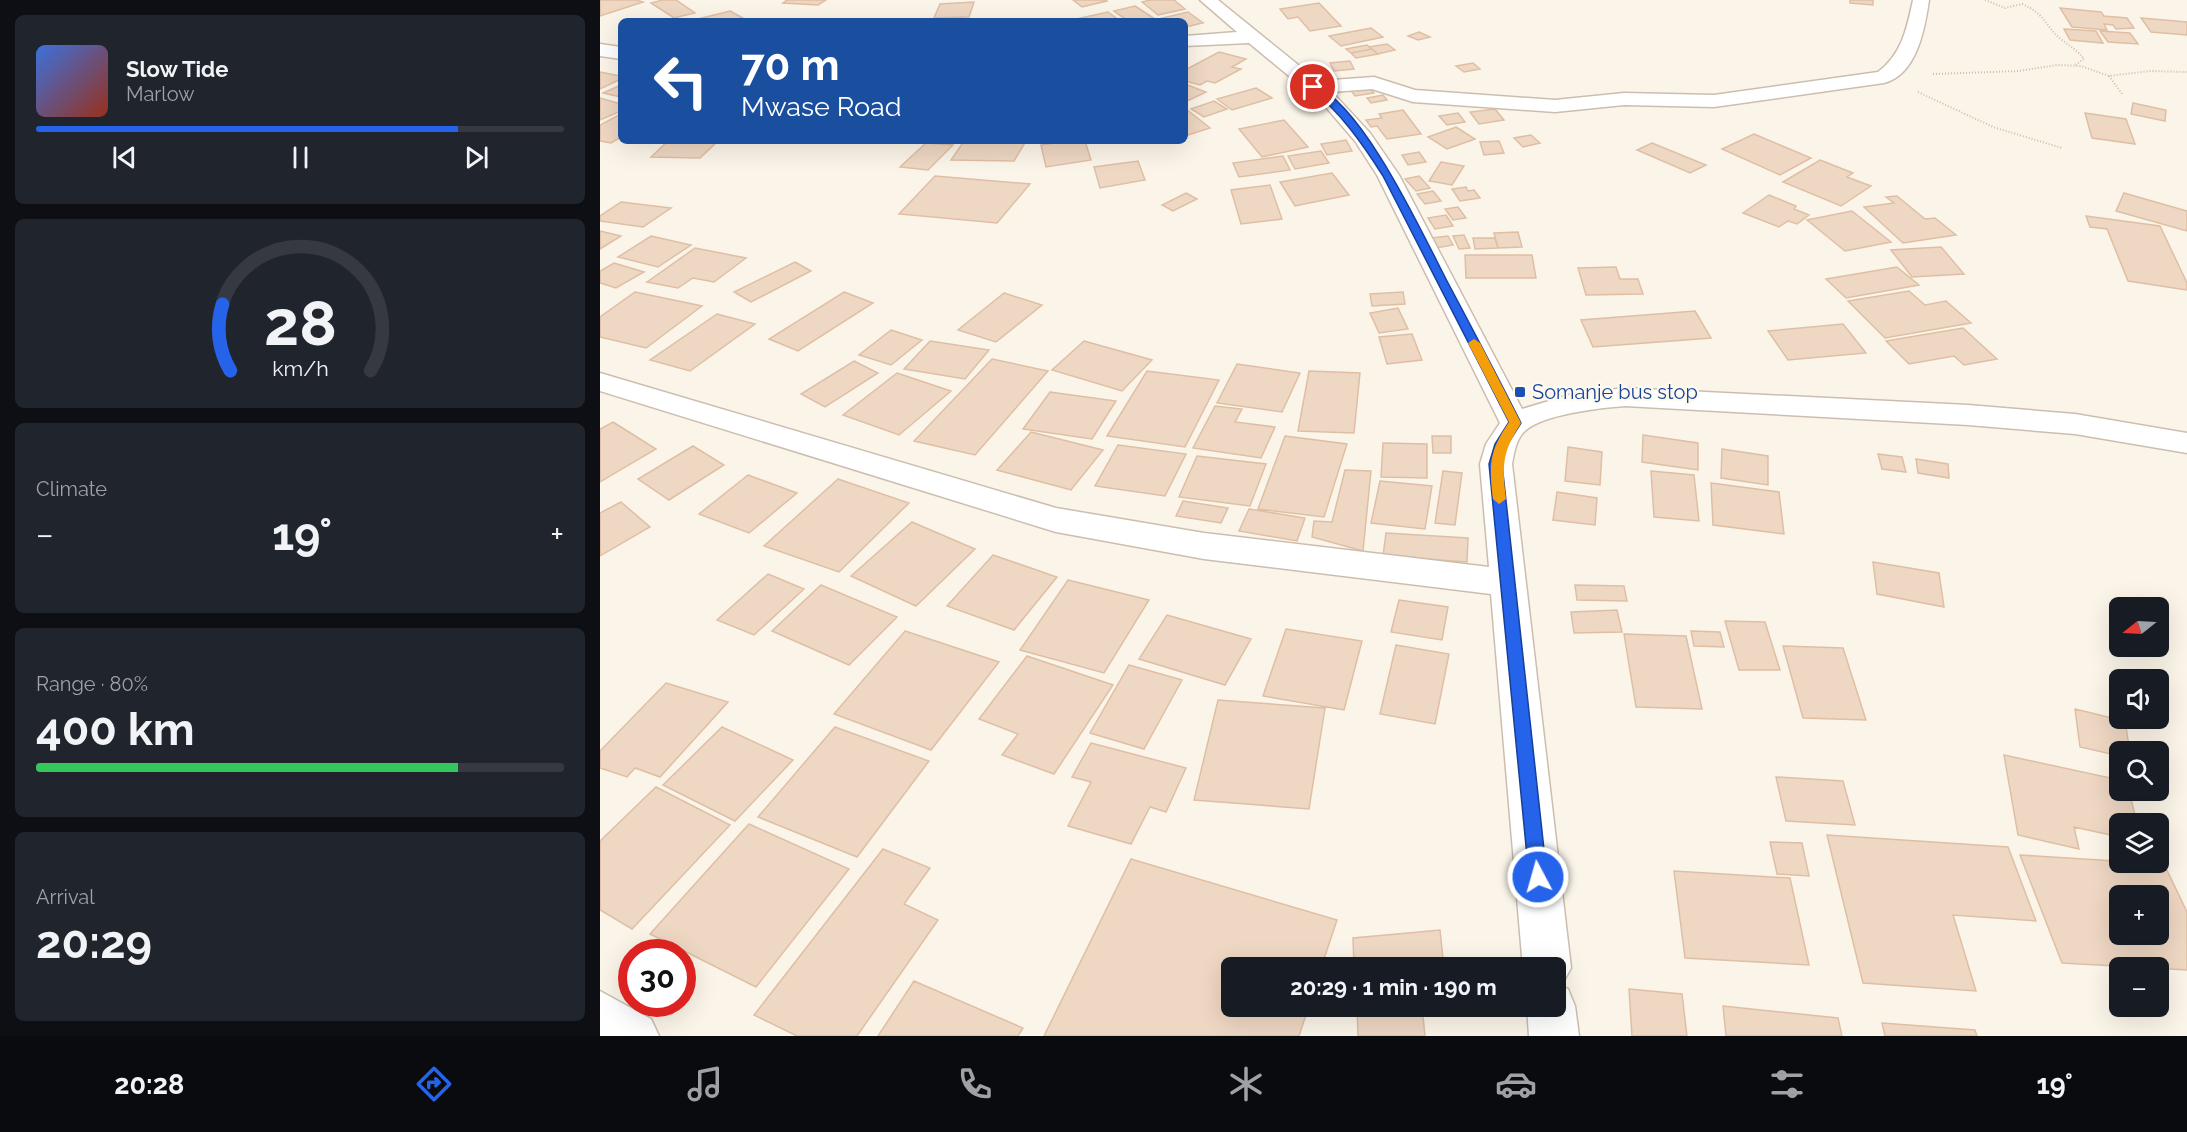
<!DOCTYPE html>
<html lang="en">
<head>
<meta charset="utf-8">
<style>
  :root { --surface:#171b24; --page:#20242c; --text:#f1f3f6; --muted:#9ea1a6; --line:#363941; --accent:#2563eb }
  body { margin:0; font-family:Raleway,sans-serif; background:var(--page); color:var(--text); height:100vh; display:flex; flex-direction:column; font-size:22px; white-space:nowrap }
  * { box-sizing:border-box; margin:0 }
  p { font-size:20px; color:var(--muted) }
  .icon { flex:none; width:33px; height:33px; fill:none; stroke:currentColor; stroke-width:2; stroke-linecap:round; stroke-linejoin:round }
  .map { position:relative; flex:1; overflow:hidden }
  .sheet { display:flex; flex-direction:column; gap:15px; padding:15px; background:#0d0f14; width:600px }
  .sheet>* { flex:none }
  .banner { position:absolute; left:18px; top:18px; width:570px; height:126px; border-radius:9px; box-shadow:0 6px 24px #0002; background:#1a4fa0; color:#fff; overflow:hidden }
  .needle { width:39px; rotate:252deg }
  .fabs { position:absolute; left:1509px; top:597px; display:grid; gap:12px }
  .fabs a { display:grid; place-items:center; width:60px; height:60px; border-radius:9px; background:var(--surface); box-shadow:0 6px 24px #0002; font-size:30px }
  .speed { position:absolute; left:18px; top:939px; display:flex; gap:12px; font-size:30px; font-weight:700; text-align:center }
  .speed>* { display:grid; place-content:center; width:78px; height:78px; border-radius:50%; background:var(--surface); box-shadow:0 6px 24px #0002; line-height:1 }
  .speed .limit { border:9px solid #d22; background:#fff; color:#111 }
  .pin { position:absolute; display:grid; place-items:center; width:51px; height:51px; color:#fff; margin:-26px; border:3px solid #fff; border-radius:50%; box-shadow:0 2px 6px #0007 }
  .me { position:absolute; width:66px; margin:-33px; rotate:354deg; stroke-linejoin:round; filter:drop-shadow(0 0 4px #0008) }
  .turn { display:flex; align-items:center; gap:21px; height:126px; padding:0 24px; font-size:27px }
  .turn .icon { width:78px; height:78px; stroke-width:2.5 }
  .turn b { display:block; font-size:42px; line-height:51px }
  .big { font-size:45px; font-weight:700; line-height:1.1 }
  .sheet .tile { flex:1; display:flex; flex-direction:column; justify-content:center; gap:9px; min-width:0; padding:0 21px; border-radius:9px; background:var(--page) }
  .sheet .dial { align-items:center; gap:0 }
  .dial svg { height:156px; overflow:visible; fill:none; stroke:var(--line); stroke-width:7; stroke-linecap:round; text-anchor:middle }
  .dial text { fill:var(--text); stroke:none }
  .song { display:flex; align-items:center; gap:18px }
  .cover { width:72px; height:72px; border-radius:9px; background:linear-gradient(135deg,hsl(220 70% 55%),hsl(10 70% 35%)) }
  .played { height:6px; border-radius:3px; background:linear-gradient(90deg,var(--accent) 80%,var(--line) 80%) }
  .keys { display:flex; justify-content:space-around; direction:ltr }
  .heat { display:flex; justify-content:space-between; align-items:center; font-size:33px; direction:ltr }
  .charge { height:9px; border-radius:4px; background:linear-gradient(90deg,#34c759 80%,var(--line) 0) }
  .trip { position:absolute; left:621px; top:957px; width:345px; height:60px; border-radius:9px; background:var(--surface); box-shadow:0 6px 24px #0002; font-weight:700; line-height:60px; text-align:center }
  .tab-bar { display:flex; height:96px; justify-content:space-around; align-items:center; background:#090b0e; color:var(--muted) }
  .tab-bar .icon { width:42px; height:42px }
  .tab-bar .active { color:var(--accent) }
  .tab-bar b { font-size:27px; color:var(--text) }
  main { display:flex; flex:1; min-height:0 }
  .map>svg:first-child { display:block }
  .building { fill:#eed7c3; stroke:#dfbfa4; stroke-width:1.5; fill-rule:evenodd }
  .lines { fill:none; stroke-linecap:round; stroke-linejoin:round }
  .minor-casing { stroke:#ccbeaf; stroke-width:3 }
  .path { stroke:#d3bba6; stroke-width:2; stroke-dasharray:1 2; stroke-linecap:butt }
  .minor { fill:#fff; fill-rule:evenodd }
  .route { fill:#2563eb; stroke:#184099; stroke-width:1.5 }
  .slow { fill:#f59e0b }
  .transit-dot { fill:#1a4fb4; stroke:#fef9ef; stroke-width:2 }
  .labels { text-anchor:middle; stroke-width:4.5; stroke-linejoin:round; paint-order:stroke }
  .transit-label { font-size:20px; fill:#164399; stroke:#fef9ef; text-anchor:start }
</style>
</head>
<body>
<main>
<section class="sheet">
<div class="tile">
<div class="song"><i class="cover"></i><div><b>Slow Tide</b><p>Marlow</p></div></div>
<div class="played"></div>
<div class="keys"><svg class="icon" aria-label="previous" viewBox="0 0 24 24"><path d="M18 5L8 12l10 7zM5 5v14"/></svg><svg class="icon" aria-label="pause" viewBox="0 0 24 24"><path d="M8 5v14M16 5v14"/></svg><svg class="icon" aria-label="next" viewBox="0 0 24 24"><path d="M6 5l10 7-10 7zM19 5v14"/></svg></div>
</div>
<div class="tile dial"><svg viewBox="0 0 100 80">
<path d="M14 69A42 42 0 1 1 86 69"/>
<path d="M14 69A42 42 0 0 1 10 35" stroke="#2563eb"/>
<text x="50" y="56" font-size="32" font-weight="700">28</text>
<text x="50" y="72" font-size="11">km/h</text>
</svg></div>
<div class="tile"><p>Climate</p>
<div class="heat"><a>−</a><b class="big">19°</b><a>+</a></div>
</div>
<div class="tile"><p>Range · 80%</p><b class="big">400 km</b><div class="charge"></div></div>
<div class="tile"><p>Arrival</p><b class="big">20:29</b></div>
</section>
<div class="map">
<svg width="1587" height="1036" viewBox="0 0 1587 1036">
  <rect width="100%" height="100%" fill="#fbf5e9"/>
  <path class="building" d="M0,0h36l7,2 -43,14z
    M63,0h13l19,13 -21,5 -23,-15z
    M187,0h39l-8,5 -35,-2z
    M473,0h33l1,1 -25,6z
    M551,0h23l11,9 -27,6 -16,-13z
    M1250,0h23v5l-23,-2z
    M374,2l-5,15 -35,1 6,-14z
    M719,3l22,23 -31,5 -12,-14 -10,2 -8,-10z
    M535,6l23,15h-30l-14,-10z
    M1460,8l41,4 3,4 23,2 7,10 -18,1 -3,-4 -9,-1 3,6 -35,-3z
    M130,11l18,10 -54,-1z
    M508,12l12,9h-53z
    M588,12l15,11 -18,4v-6h-19l-4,-3z
    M1541,18l46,4v13l-36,-3z
    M771,28l12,9 -42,9 -12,-10z
    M1464,29l32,2 7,12 -33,-3z
    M1500,31l30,2 8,11 -30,-2z
    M819,32l11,5 -12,3 -10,-4z
    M787,44l8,6 -17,4 -9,-7z
    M767,45l5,4 -21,4 -5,-4z
    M772,49l6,5 -22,4 -5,-5z
    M619,52l27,7 -14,8 9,2 -26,14 -8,-2 -7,4 -15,-4v-11z
    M750,61l4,8 -20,2 -4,-8z
    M873,63l7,6 -16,3 -8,-6z
    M0,72l21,4v3l-21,10z
    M585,84l21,8 -21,10z
    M21,85v12l-18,-4z
    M768,85l6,8 -19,3 -6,-8z
    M656,88l16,10 -40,12 -15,-11z
    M783,95l4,5 -16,3 -4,-5z
    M0,98l21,6v7l-21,9z
    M614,101l13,8 -23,8 -13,-8z
    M1533,103l33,7 -1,11 -34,-7z
    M586,109l24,19 -25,8z
    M895,109l9,11 -25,4 -9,-12z
    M803,110l18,24 -34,5 -10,-13 -6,1 -5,-7 16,-2 -3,-4z
    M858,113l7,9 -18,3 -8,-9z
    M1485,113l41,6 9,25 -43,-6z
    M21,114v23l-10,6 -11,-2v-16z
    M684,120l24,27 -46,10 -23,-28z
    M856,127l19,12 -28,10 -19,-12z
    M1154,134l57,24 -31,17 -58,-26z
    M931,135l9,8 -17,4 -9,-9z
    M746,140l6,11 -25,4 -6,-11z
    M68,141h50l-18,17 -49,-1z
    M364,141h62l-12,20 -63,-1z
    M467,141h18l6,19 -45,7 -5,-22z
    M899,141l5,12 -20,2 -4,-13z
    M326,143l27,2 -25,25 -28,-3z
    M1052,143l54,22 -16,8 -53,-23z
    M721,151l8,12 -34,6 -7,-13z
    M819,152l7,10 -18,3 -6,-10z
    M683,156l7,14 -51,7 -6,-14z
    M1220,160l33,13 -6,4 24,9 -30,20 -58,-24z
    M538,161l7,19 -45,8 -6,-21z
    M841,162l23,4 -12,19 -23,-4z
    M732,173l17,22 -54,11 -15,-24z
    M335,176l95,8 -33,39 -98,-9z
    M819,176l11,12 -14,3 -11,-12z
    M670,185l12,34 -41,5 -10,-34z
    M866,187l2,4 6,-1 6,8 -20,3 -8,-12z
    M833,191l8,10 -16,3 -8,-10z
    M586,193l11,6 -24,12 -11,-6z
    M1524,193l63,18v20l-71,-20z
    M1169,195l27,11 -2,3 15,6 -12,9 -9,-3 -9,6 -36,-14z
    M1297,196l28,23 10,-1 21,17 -53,8 -39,-36 30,-4 -8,-6z
    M21,202l50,6 -28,19 -43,-6v-5z
    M858,207l8,11 -13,2 -8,-11z
    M1252,211l39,31 -46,9 -38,-31z
    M846,215l7,11 -18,3 -7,-11z
    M1486,216l74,10 27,57v7l-59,-9 -21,-52 -17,-2z
    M0,231l21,5 -21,13z
    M918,232l4,15 -24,1 -4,-15z
    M864,235l6,13 -11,1 -6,-13z
    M51,236l40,9 -33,22 -40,-10z
    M848,236l5,9 -17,3 -6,-10z
    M873,238h22l3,10 -23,1z
    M1341,247l23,27 -52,3 -21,-27z
    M95,248l51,10 -32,24 -21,-4 -15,10 -31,-6z
    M865,255h67l4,23h-70z
    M195,262l16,9 -60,31 -17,-10z
    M14,263l30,9 -28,16 -16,-5v-12z
    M1016,267l4,12h18l5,15 -57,1 -8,-27z
    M1297,267l22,18 -73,13 -20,-19z
    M1309,291l16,14 21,-4 25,22 -86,15 -37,-37z
    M35,292l67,14 -56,42 -46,-11v-20z
    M244,292l29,11 -75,48 -29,-12z
    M803,292l2,12 -33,2 -2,-12z
    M404,293l38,12 -46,37 -38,-12z
    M798,308l10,21 -29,4 -9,-20z
    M1095,311l16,27 -118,9 -12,-27z
    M117,314l38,10 -65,47 -40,-11z
    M1243,324l23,29 -78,7 -20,-29z
    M1363,328l34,31 -33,6 -10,-9 -45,8 -23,-23z
    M291,330l31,10 -31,25 -32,-10z
    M812,334l10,26 -35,4 -8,-27z
    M330,341l59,9 -24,29 -61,-10z
    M484,341l68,19 -30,31 -70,-21z
    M392,359l56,12 -73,84 -61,-14z
    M254,361l24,12 -53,34 -24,-13z
    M637,364l63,9 -18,39 -65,-9z
    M547,371l72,9 -34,67 -78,-11z
    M709,371l51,2 -6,60 -56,-2z
    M297,373l54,18 -52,44 -56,-20z
    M450,392l66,9 -24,38 -69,-10z
    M615,406l27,3 -7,13 40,5 -14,31 -68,-10z
    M13,422l43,27 -56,33v-53z
    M431,432l72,18 -32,40 -74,-20z
    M1043,435l55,8v27l-56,-8z
    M685,436l62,8 -23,73 -66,-8z
    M832,436h19v17h-18z
    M783,443l44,1v34l-46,-1z
    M518,445l68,9 -21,42 -70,-10z
    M93,446l31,19 -55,35 -31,-21z
    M968,447l34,5 -2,33 -35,-4z
    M1122,449l46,7v29l-47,-7z
    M1278,454l24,3 4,15 -24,-3z
    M597,456l69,8 -16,42 -71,-9z
    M1316,459l32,5 1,14 -31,-5z
    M745,470l26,1 -8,80 -51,-14 2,-16 18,1z
    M843,471l19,2 -7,52 -20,-2z
    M1051,471l43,4 5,46 -45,-4z
    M148,475l49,18 -48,40 -50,-19z
    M238,479l71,24 -70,69 -75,-26z
    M780,481l52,5 -7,43 -54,-6z
    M1111,483l68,9 5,42 -71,-9z
    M957,492l40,6 -2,27 -42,-5z
    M583,501l45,7 -7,15 -45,-7z
    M21,502l29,25 -50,29v-43z
    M649,509l56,9 -8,23 -58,-10z
    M312,522l63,27 -59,57 -65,-30z
    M786,533l82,5 -1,24 -84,-6z
    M393,555l64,22 -43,53 -67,-24z
    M1273,562l66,11 5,34 -67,-13z
    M168,574l36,15 -50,46 -37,-15z
    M468,580l81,20 -45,73 -84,-23z
    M221,585l76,32 -48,48 -77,-34z
    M975,585l49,1 3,15 -50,-1z
    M799,600l49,7 -6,33 -51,-8z
    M1017,610l5,22 -48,1 -3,-21z
    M567,615l84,24 -26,46 -86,-26z
    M1125,621l40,1 15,48h-41z
    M686,629l76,12 -18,69 -81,-14z
    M305,631l94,31 -68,88 -97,-36z
    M1091,631l29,1 4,15 -30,-1z
    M1024,634l62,2 16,73 -66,-2z
    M796,645l53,9 -14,70 -55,-10z
    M1183,646l60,2 23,72 -63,-2z
    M427,656l86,29 -59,89 -52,-19 16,-21 -39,-15z
    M529,665l53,15 -38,69 -54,-16z
    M66,683l62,19 -68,75 -25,-9 -8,9 -27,-9v-17z
    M618,700l107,8 -16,101 -115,-9z
    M1475,709l50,12 5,31h-10v4l-40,-9z
    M122,727l71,33 -58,61 -72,-36z
    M235,727l94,34 -72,96 -99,-40z
    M491,743l95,25 -20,44 -16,-5 -19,37 -63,-18 23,-44 -19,-5z
    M1404,755l116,25v10h9l8,34h-17v13l-46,-10 5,22 -61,-14z
    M1176,777l67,4 12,44 -69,-4z
    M56,787l74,38 -98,104 -32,-19v-69z
    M149,824l100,45 -93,118 -106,-53z
    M1227,835l181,12 28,74 -83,-6 23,76 -113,-8z
    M1170,842l32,1 7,33 -32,-2z
    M283,849l47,19 -26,36 34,16 -81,116h-60l-43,-21z
    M1420,855l144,9 23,48v58l-125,-7zM1520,896h38v38h-38z
    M531,859l206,61 -16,48h-89v38h77l-10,30h-255z
    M1074,871l116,7 19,87 -124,-7z
    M840,930l4,38h-90l-1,-30z
    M314,981l109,47 -5,8h-140z
    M1029,989l53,5 5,42h-55z
    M757,1006h65l3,30h-67z
    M1123,1006l115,12 4,18h-116z
    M1282,1023l93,7 2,6h-92z"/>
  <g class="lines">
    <defs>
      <path id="minor" d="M600,0h18l100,81 56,-4 41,13 140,10 69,-7 90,2 164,-23c24,-18 29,-44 35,-72h16c-4,28 -12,75 -45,83l-170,24 -90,-2 -69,7 -142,-10 -41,-13 -40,3 38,41 29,42 123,234 47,-14 56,-7 343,17 107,9 112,19v20l-112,-19 -107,-9 -343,-19c-25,2 -80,8 -99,24 -10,8 -12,23 -14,34l59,504 -10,18 7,3 7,17 4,30h-50l-2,-30h29v-38h-33l-32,-374 -287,-35 -148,-27 -456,-141v-18l456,135 148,25 285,34 -9,-103 6,-20 14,-21 -123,-248 -22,-34 -31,-36 -75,-62 -64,3v-10l52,-4z
        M0,44l21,3v12l-21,-3z
        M0,991l51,28 8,17h-59z"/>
    </defs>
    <use href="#minor" class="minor-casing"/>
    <path class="path" d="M1385,0l20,8 17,-4c24,10 23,23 40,36 8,6 15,10 22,19l-9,6
      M1333,74l86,-3 38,-6 24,1 28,10 41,-5 37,1
      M1509,76l14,19
      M1318,92l75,35 69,21"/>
    <use href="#minor" class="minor"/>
  </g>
  <path class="route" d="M713,84c51,22 108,147 134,197 25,47 50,94 74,142l-14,22 -5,19 45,413 -3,6 -6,3 -7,-3 -2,-6 -40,-413 6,-20 14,-22 -126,-246c-21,-33 -42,-63 -73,-88z"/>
  <path class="slow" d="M874,339l6,4 41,80c-19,30 -19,41 -15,76l-7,5 -6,-5c-4,-35 -4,-47 16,-77l-41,-79z"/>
  <rect class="transit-dot" x="914" y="386" width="12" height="12" rx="3"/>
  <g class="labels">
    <g class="transit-label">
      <text x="932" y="399">Somanje bus stop</text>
    </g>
  </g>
</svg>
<div class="fabs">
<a><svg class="needle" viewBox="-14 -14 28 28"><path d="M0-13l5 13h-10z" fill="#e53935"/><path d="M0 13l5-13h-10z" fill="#9ea1a6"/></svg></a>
<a><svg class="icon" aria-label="sound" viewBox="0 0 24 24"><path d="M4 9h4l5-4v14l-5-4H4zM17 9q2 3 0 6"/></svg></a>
<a><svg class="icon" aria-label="search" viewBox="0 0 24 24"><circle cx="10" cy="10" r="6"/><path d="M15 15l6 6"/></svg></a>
<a><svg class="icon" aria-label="layers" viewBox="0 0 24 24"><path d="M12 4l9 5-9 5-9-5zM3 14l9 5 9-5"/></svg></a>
<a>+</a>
<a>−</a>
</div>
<div class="speed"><div class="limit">30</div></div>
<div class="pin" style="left:713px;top:87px;background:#d93025"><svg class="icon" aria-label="arrive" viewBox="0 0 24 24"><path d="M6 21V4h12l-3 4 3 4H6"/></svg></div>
<svg class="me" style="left:938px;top:877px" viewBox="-20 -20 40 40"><circle r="17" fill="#2563eb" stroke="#fff" stroke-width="3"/><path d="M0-11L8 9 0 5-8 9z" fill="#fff"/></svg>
<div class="trip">20:29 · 1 min · 190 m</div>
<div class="banner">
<div class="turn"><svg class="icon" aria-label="left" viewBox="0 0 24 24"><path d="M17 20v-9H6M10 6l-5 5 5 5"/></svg><div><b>70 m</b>Mwase Road</div></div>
</div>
</div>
</main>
<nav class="tab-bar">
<b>20:28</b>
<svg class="icon active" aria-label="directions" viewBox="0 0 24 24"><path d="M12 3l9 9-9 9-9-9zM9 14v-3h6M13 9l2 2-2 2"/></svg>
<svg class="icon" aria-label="music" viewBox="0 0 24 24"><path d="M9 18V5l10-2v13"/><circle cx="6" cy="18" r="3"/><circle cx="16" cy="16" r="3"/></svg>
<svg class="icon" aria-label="phone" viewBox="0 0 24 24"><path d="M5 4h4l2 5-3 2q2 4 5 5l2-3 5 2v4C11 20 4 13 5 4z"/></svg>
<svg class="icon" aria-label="climate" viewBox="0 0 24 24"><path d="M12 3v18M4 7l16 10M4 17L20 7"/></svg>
<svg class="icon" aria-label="car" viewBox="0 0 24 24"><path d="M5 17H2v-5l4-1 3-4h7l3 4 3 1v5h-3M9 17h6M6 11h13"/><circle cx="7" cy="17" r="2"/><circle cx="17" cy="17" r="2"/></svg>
<svg class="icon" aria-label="filters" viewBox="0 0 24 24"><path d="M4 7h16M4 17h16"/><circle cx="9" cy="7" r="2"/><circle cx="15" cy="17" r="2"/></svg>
<b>19°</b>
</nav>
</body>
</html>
